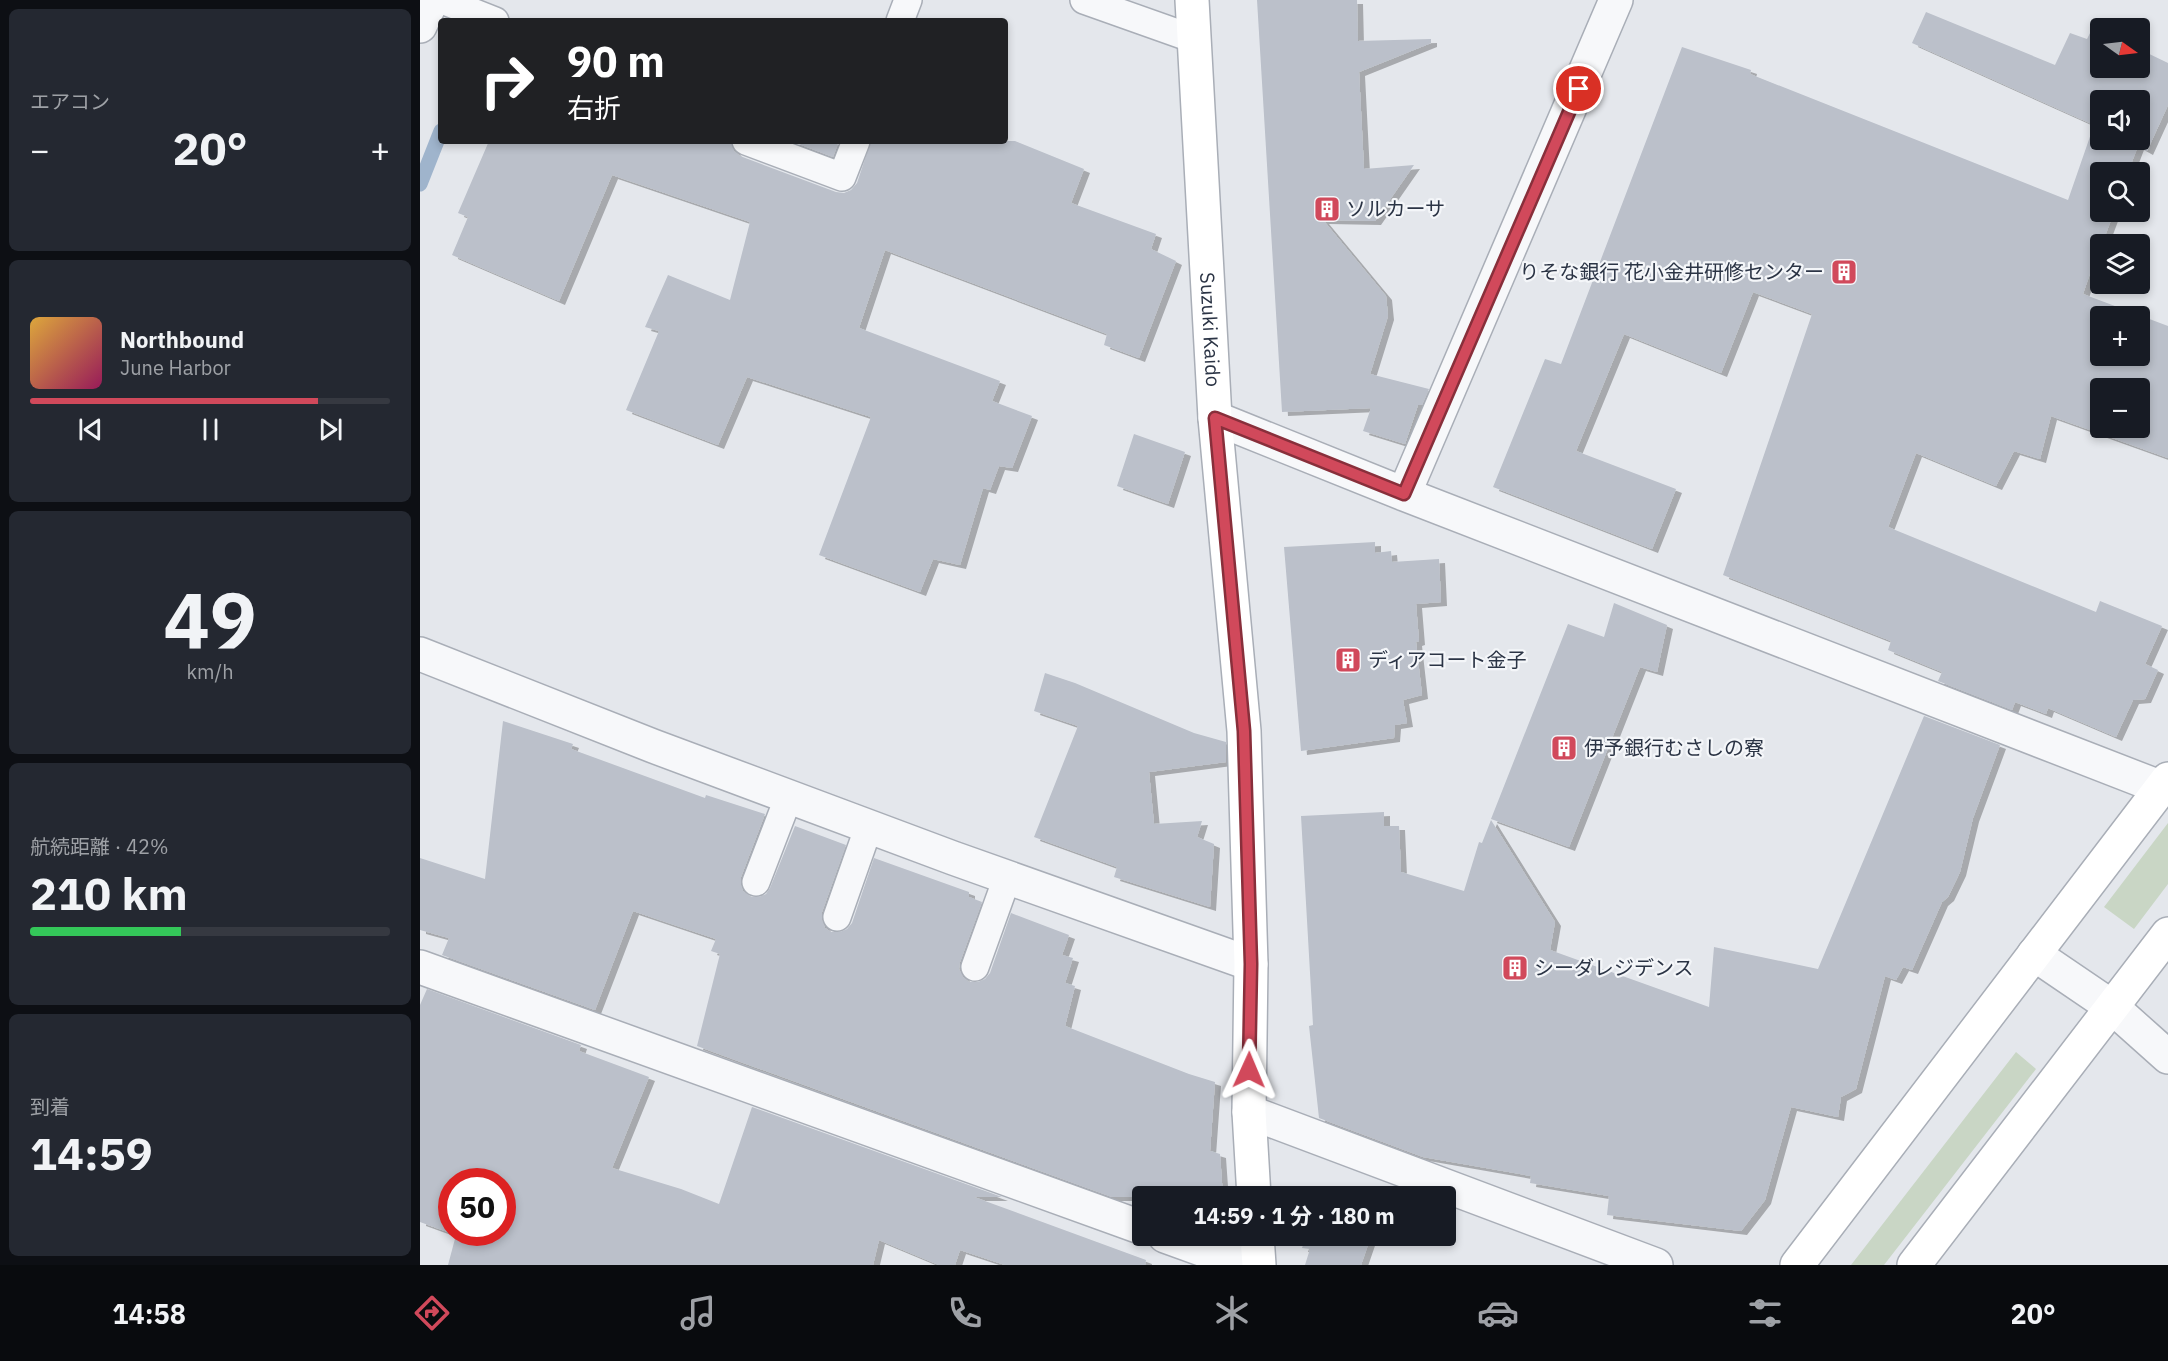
<!DOCTYPE html>
<html lang="ja">
<head>
<meta charset="utf-8">
<style>
  :root { --surface:#171b24; --page:#242831; --text:#f1f3f6; --muted:#9ea1a6; --line:#363941; --accent:#d1495b }
  body { margin:0; font-family:"IBM Plex Sans","Noto Sans JP",sans-serif; background:var(--page); color:var(--text); height:100vh; display:flex; flex-direction:column; font-size:22px; white-space:nowrap }
  * { box-sizing:border-box; margin:0 }
  p { font-size:20px; color:var(--muted) }
  .icon { flex:none; width:33px; height:33px; fill:none; stroke:currentColor; stroke-width:2; stroke-linecap:round; stroke-linejoin:round }
  .map { position:relative; flex:1; overflow:hidden }
  .details { display:flex; flex-direction:column; gap:9px; padding:9px; background:#0d0f14; width:420px }
  .details>* { flex:none }
  .top-card { position:absolute; left:18px; top:18px; width:570px; height:126px; border-radius:6px; box-shadow:0 3px 9px #0003; background:#202124; color:#fff; overflow:hidden }
  .needle { width:39px; rotate:104deg }
  .tools { position:absolute; left:1670px; top:18px; display:grid; gap:12px }
  .tools a { display:grid; place-items:center; width:60px; height:60px; border-radius:6px; background:var(--surface); box-shadow:0 3px 9px #0003; font-size:30px }
  .speed { position:absolute; left:18px; top:1168px; display:flex; gap:12px; font-size:30px; font-weight:700; text-align:center }
  .speed>* { display:grid; place-content:center; width:78px; height:78px; border-radius:50%; background:var(--surface); box-shadow:0 3px 9px #0003; line-height:1 }
  .speed .limit { border:9px solid #d22; background:#fff; color:#111 }
  .pin { position:absolute; display:grid; place-items:center; width:51px; height:51px; color:#fff; margin:-26px; border:3px solid #fff; border-radius:50%; box-shadow:0 2px 6px #0007 }
  .me { position:absolute; width:66px; margin:-33px; rotate:1deg; stroke-linejoin:round; filter:drop-shadow(0 0 4px #0008) }
  .turn { display:flex; align-items:center; gap:21px; height:126px; padding:0 30px; font-size:27px }
  .turn .icon { width:78px; height:78px; stroke-width:2.5 }
  .turn b { display:block; font-size:42px; line-height:51px }
  .big { font-size:45px; font-weight:700; line-height:1.1 }
  .details .widget { flex:1; display:flex; flex-direction:column; justify-content:center; gap:9px; min-width:0; padding:0 21px; border-radius:9px; background:var(--page) }
  .details .dial { align-items:center; gap:0 }
  .dial b { font-size:78px; line-height:1 }
  .song { display:flex; align-items:center; gap:18px }
  .cover { width:72px; height:72px; border-radius:9px; background:linear-gradient(135deg,hsl(40 70% 55%),hsl(330 70% 35%)) }
  .played { height:6px; border-radius:3px; background:linear-gradient(90deg,var(--accent) 80%,var(--line) 80%) }
  .keys { display:flex; justify-content:space-around; direction:ltr }
  .heat { display:flex; justify-content:space-between; align-items:center; font-size:33px; direction:ltr }
  .charge { height:9px; border-radius:4px; background:linear-gradient(90deg,#34c759 42%,var(--line) 0) }
  .trip { position:absolute; left:712px; top:1186px; width:324px; height:60px; border-radius:6px; background:var(--surface); box-shadow:0 3px 9px #0003; font-weight:700; line-height:60px; text-align:center }
  .menu { display:flex; height:96px; justify-content:space-around; align-items:center; background:#090b0e; color:var(--muted) }
  .menu .icon { width:42px; height:42px }
  .menu .on { color:var(--accent) }
  .menu b { font-size:27px; color:var(--text) }
  main { display:flex; flex:1; min-height:0 }
  .map>svg:first-child { display:block }
  .green { fill:#c9d6c5 }
  .lines { fill:none; stroke-linecap:round; stroke-linejoin:round }
  .stream { stroke:#9fb4cc; stroke-width:15 }
  .building { fill:#bbc0ca; fill-rule:evenodd; filter:url(#shadow) }
  .service-casing { stroke:#a9aeb7; stroke-width:30 }
  .minor-casing { stroke:#a9aeb7; stroke-width:36 }
  .tertiary-casing { stroke:#a9aeb7; stroke-width:36 }
  .secondary-casing { stroke:#a9aeb7; stroke-width:36 }
  .service { stroke:#f7f8fa; stroke-width:27 }
  .minor { stroke:#f7f8fa; stroke-width:33 }
  .tertiary { stroke:#f7f8fa; stroke-width:33 }
  .secondary { stroke:#fff; stroke-width:33 }
  .route-casing { stroke:#882f3b; stroke-width:15 }
  .route { stroke:#d1495b; stroke-width:10 }
  .labels { text-anchor:middle; stroke-width:4.5; stroke-linejoin:round; paint-order:stroke }
  .poi-label { font-size:20px; fill:#2b3445; stroke:#f4f6f9; text-anchor:start }
  .street-label { font-size:20px; fill:#2b3445; stroke:#f4f6f9 }
</style>
</head>
<body>
<main>
<section class="details">
<div class="widget"><p>エアコン</p>
<div class="heat"><a>−</a><b class="big">20°</b><a>+</a></div>
</div>
<div class="widget">
<div class="song"><i class="cover"></i><div><b>Northbound</b><p>June Harbor</p></div></div>
<div class="played"></div>
<div class="keys"><svg class="icon" aria-label="previous" viewBox="0 0 24 24"><path d="M18 5L8 12l10 7zM5 5v14"/></svg><svg class="icon" aria-label="pause" viewBox="0 0 24 24"><path d="M8 5v14M16 5v14"/></svg><svg class="icon" aria-label="next" viewBox="0 0 24 24"><path d="M6 5l10 7-10 7zM19 5v14"/></svg></div>
</div>
<div class="widget dial"><b>49</b><p>km/h</p></div>
<div class="widget"><p>航続距離 · 42%</p><b class="big">210 km</b><div class="charge"></div></div>
<div class="widget"><p>到着</p><b class="big">14:59</b></div>
</section>
<div class="map">
<svg width="1748" height="1265" viewBox="0 0 1748 1265">
  <defs>
    <filter id="shadow"><feDropShadow dx="6" dy="4" stdDeviation="0" flood-color="#0004"/></filter>
  </defs>
  <rect width="100%" height="100%" fill="#e4e7ec"/>
  <path class="green" d="M1748,823v61l-34,45 -30,-22z
    M1596,1052l20,17 -152,196h-33z"/>
  <g class="lines">
    <path class="stream" d="M0,184l21,-53"/>
  </g>
  <path class="building" d="M837,0h100l1,41 73,-2v4l-72,29 5,97 50,-4 -39,56 -52,-1 63,76 2,20 -18,58 59,15 -7,16h-4l-13,39 -42,-13 8,-23 -89,4z
    M1506,12l129,53 15,-32 17,6 6,-12 7,3v38h39v-19l29,14v42l-21,46 -9,-5 -10,26h-28v40h14l-12,32h-2l-17,50 85,32v132l-117,-42 -11,43 -26,-8 -18,35 -80,-33 -28,74 208,85 4,-11 62,25 -17,38 13,6 -13,29 -12,1 -17,37 -68,-29 -2,6 -31,-12 -3,8 -74,-29 4,-9 -54,-22 3,-9 -168,-66 89,-261 -59,-22 -32,81 -97,-39 -48,117 100,38 -24,60 -159,-62 52,-128 16,5 121,-317 69,23 -1,4 318,126 26,-75 -182,-82zM1680,100h39v40h-39zM1680,316h39v40h-39zM1680,388h39v40h-39z
    M69,141h242l3,10 6,5 96,36 8,1 7,-3 6,-7 14,-42h144l69,28 -13,34 85,31 -5,15 25,12 -37,97 -35,-13 3,-11 -222,-84 -26,78 141,53 -8,20 40,15 -20,52 -13,-2 -9,24 -7,-2 -23,77 -27,-6 -13,33 -101,-37 52,-138 -124,-40 -29,68 -92,-35 33,-79 -14,-4 23,-52 62,25 20,-78 -138,-47 -53,126 -107,-46 16,-38 -10,-4z
    M371,141h48l-6,16z
    M714,434l51,18 -17,52 -51,-18z
    M955,542v11l16,-2 1,11 47,-3 2,43 -25,2 3,37 -3,1 6,53 -19,5 4,23 -12,2 -1,13 -93,13 -17,-204z
    M1194,603l53,22 -10,47 -17,-5 -71,180 -78,-28 77,-195 36,13z
    M625,673l30,10 119,50 32,9v20l-77,10 5,52 48,-3 -5,16 17,7 -4,63 -96,-30 3,-10 -83,-30 44,-111 -44,-15z
    M1504,716l76,29 -27,73 -13,54 -12,25 -6,5 -30,68 -9,-3 -7,13 -11,-4 -29,113 -15,8 -3,20 -47,-10 -26,93 -24,31 -134,-16 2,-19 -79,-13 1,-7 -108,-19 -104,-39 -10,-92 4,-1 -12,-209 83,-4v14h15l2,46 63,19 15,-49 3,1 9,-23 64,102 -5,28 159,57 5,-60 104,22z
    M83,721l70,23 -2,5 134,49 1,-3 59,19 -24,63v8l2,6 8,6h8l7,-3 4,-6 25,-62 51,19 -24,67v8l3,8 6,4h9l7,-3 5,-6 22,-65 95,34v5l13,5 -22,60 -1,7 4,8 6,5h9l7,-3 5,-6 21,-60 58,22 -7,20 11,3 -8,25 10,3 -10,40 124,48 26,8 -5,69 10,3 3,43h-111l-415,-151 23,-92 -9,-3 5,-12 -83,-28 -38,99 -153,-55 7,-17 -29,-8v-72l65,21z
    M7,989l154,56 -2,6 70,26 -37,91 69,21 38,15 33,-97 250,90h-28l172,63 -1,5h-140l-45,-15 -5,15h-16l-60,-25 -6,25h-425l8,-30 -36,-13v-217zM32,1182h50v51h-50z
    M886,1236h65l-10,29h-56l5,-16 -8,-1z"/>
  <g class="lines">
    <defs>
      <path id="service" d="M22,0l53,21
        M664,0l110,39
        M480,21l8,-21
        M326,141l96,36 14,-36
        M336,882l33,-86
        M417,917l32,-91
        M555,967l32,-89"/>
      <path id="minor" d="M795,418l189,76 758,294
        M984,494l212,-494
        M0,654l233,92 300,112 298,106
        M0,967l723,261
        M829,1112l407,153
        M745,1236l80,29"/>
      <path id="tertiary" d="M0,26l12,-26
        M1614,954l78,53 56,50"/>
      <g id="secondary">
        <path id="s1" d="M772,0l23,418 29,313 7,233 -2,148 5,85"/>
        <path d="M837,1236l2,29"/>
        <path d="M1377,1265l371,-486"/>
        <path d="M1494,1265l254,-331"/>
      </g>
    </defs>
    <use href="#service" class="service-casing"/>
    <use href="#minor" class="minor-casing"/>
    <use href="#tertiary" class="tertiary-casing"/>
    <use href="#secondary" class="secondary-casing"/>
    <use href="#service" class="service"/>
    <use href="#minor" class="minor"/>
    <use href="#tertiary" class="tertiary"/>
    <use href="#secondary" class="secondary"/>
  </g>
  <g class="lines">
    <defs>
      <path id="route" d="M829,1070l2,-106 -7,-233 -29,-313 189,76 175,-405"/>
    </defs>
    <use href="#route" class="route-casing"/>
    <use href="#route" class="route"/>
  </g>
  <defs>
    <symbol id="building-square" viewBox="-11 -11 22 22"><rect x="-9" y="-9" width="18" height="18" rx="4" fill="#d1495b" stroke="#f4f6f9"/><path d="M-4-6H4V6H1V3H-1V6H-4ZM-2.5-4.3h1.7v1.8h-1.7ZM.8-4.3h1.7v1.8H.8ZM-2.5-1h1.7V.8h-1.7ZM.8-1h1.7V.8H.8Z" fill="#fff"/></symbol>
  </defs>
  <g fill-rule="evenodd">
    <use href="#building-square" x="892" y="194" width="30" height="30"/>
    <use href="#building-square" x="1409" y="257" width="30" height="30"/>
    <use href="#building-square" x="913" y="645" width="30" height="30"/>
    <use href="#building-square" x="1129" y="733" width="30" height="30"/>
    <use href="#building-square" x="1080" y="953" width="30" height="30"/>
  </g>
  <g class="labels">
    <g class="poi-label">
      <text x="926" y="216">ソルカーサ</text>
      <text x="1404" y="279" text-anchor="end">りそな銀行 花小金井研修センター</text>
      <text x="948" y="667">ディアコート金子</text>
      <text x="1164" y="755">伊予銀行むさしの寮</text>
      <text x="1114" y="975">シーダレジデンス</text>
    </g>
    <g class="street-label">
      <text dy="7" stroke="none"><textPath href="#s1" startOffset="330">Suzuki Kaido</textPath></text>
    </g>
  </g>
</svg>
<div class="tools">
<a><svg class="needle" viewBox="-14 -14 28 28"><path d="M0-13l5 13h-10z" fill="#e53935"/><path d="M0 13l5-13h-10z" fill="#9ea1a6"/></svg></a>
<a><svg class="icon" aria-label="sound" viewBox="0 0 24 24"><path d="M4 9h4l5-4v14l-5-4H4zM17 9q2 3 0 6"/></svg></a>
<a><svg class="icon" aria-label="search" viewBox="0 0 24 24"><circle cx="10" cy="10" r="6"/><path d="M15 15l6 6"/></svg></a>
<a><svg class="icon" aria-label="layers" viewBox="0 0 24 24"><path d="M12 4l9 5-9 5-9-5zM3 14l9 5 9-5"/></svg></a>
<a>+</a>
<a>−</a>
</div>
<div class="speed"><div class="limit">50</div></div>
<div class="pin" style="left:1159px;top:89px;background:#d93025"><svg class="icon" aria-label="arrive" viewBox="0 0 24 24"><path d="M6 21V4h12l-3 4 3 4H6"/></svg></div>
<svg class="me" style="left:829px;top:1070px" viewBox="-20 -20 40 40"><path d="M0-17L14 15 0 8-14 15z" fill="#d1495b" stroke="#fff" stroke-width="4"/></svg>
<div class="trip">14:59 · 1 分 · 180 m</div>
<div class="top-card">
<div class="turn"><svg class="icon" aria-label="right" viewBox="0 0 24 24"><path d="M7 20v-9h11M14 6l5 5-5 5"/></svg><div><b>90 m</b>右折</div></div>
</div>
</div>
</main>
<nav class="menu">
<b>14:58</b>
<svg class="icon on" aria-label="directions" viewBox="0 0 24 24"><path d="M12 3l9 9-9 9-9-9zM9 14v-3h6M13 9l2 2-2 2"/></svg>
<svg class="icon" aria-label="music" viewBox="0 0 24 24"><path d="M9 18V5l10-2v13"/><circle cx="6" cy="18" r="3"/><circle cx="16" cy="16" r="3"/></svg>
<svg class="icon" aria-label="phone" viewBox="0 0 24 24"><path d="M5 4h4l2 5-3 2q2 4 5 5l2-3 5 2v4C11 20 4 13 5 4z"/></svg>
<svg class="icon" aria-label="climate" viewBox="0 0 24 24"><path d="M12 3v18M4 7l16 10M4 17L20 7"/></svg>
<svg class="icon" aria-label="car" viewBox="0 0 24 24"><path d="M5 17H2v-5l4-1 3-4h7l3 4 3 1v5h-3M9 17h6M6 11h13"/><circle cx="7" cy="17" r="2"/><circle cx="17" cy="17" r="2"/></svg>
<svg class="icon" aria-label="filters" viewBox="0 0 24 24"><path d="M4 7h16M4 17h16"/><circle cx="9" cy="7" r="2"/><circle cx="15" cy="17" r="2"/></svg>
<b>20°</b>
</nav>
</body>
</html>
